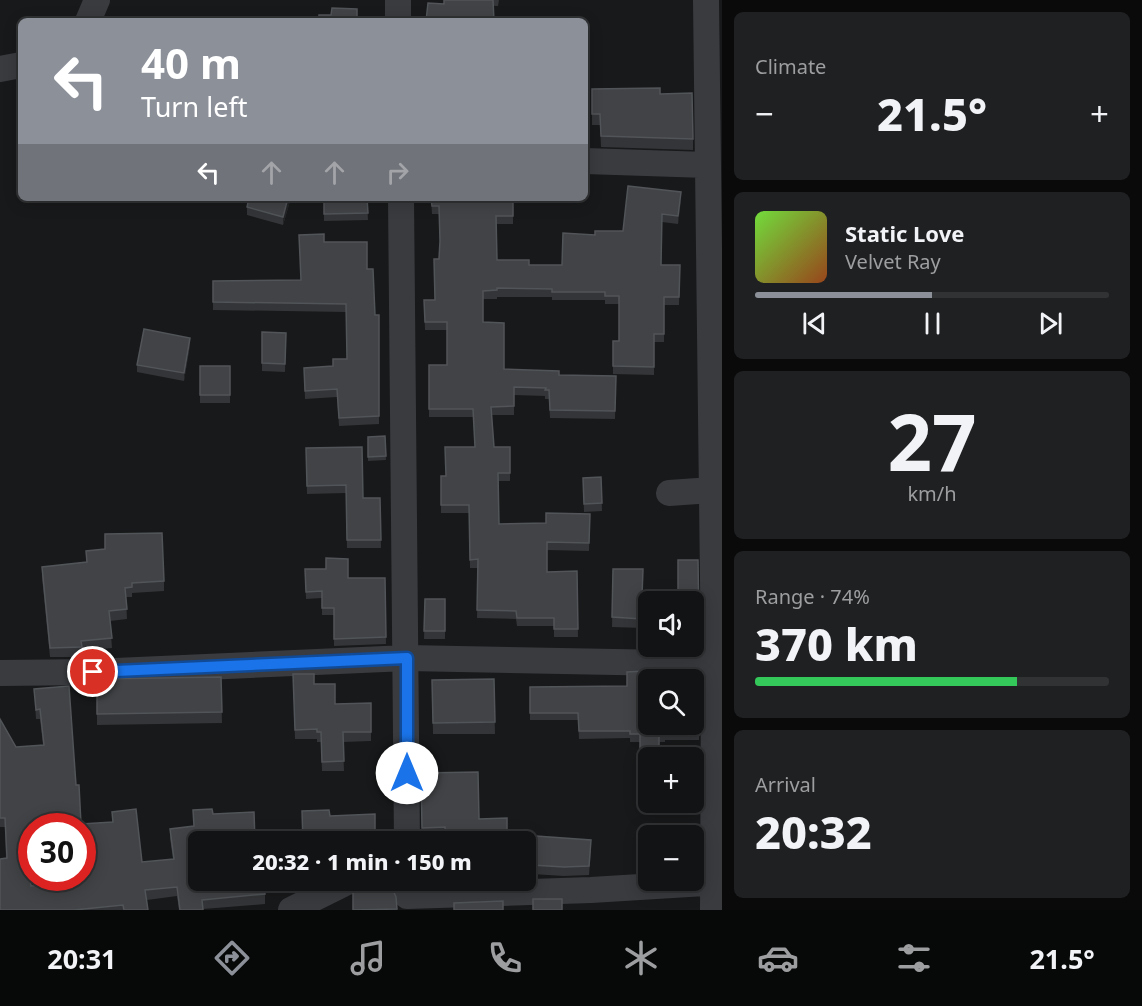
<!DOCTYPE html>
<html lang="en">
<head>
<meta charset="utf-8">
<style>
  :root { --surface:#121314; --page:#1f2022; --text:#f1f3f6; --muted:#9c9ea0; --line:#313234; --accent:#8c9099 }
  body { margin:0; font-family:"Noto Sans",sans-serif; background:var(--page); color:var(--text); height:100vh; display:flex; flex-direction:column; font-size:22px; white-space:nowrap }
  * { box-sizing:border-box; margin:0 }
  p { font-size:20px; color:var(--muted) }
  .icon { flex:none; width:33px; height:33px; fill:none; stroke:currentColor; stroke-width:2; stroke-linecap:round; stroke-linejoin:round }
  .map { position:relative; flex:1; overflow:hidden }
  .drawer { display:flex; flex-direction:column; gap:12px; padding:12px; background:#0a0a0b; width:420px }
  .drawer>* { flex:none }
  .banner { position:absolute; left:18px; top:18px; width:570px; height:183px; border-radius:9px; box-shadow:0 3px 15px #0003,0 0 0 2px var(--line); background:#8c9099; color:#fff; overflow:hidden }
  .fabs { position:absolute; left:638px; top:591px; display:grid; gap:12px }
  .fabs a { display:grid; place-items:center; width:66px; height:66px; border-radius:9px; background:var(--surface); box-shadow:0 3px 15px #0003,0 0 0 2px var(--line); font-size:30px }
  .speed { position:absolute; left:18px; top:813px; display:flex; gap:12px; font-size:30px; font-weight:700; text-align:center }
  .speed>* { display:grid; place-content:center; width:78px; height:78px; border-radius:50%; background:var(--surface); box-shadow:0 3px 15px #0003,0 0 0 2px var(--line); line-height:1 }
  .speed .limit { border:9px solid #d22; background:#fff; color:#111 }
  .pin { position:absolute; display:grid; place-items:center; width:51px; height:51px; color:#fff; margin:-26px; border:3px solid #fff; border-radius:50%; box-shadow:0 2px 6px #0007 }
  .me { position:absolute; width:66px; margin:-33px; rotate:0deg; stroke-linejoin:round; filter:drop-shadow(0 0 4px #0008) }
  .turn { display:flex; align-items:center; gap:21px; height:126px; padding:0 24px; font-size:27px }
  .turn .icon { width:78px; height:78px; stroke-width:2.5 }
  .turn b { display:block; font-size:42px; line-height:51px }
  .lanes { display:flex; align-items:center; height:57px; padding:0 24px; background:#0003; justify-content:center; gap:30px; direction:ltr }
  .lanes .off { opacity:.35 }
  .big { font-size:45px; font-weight:800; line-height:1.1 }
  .drawer .card { flex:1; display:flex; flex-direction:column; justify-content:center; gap:9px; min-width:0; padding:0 21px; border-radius:9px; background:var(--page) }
  .drawer .dial { align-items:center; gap:0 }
  .dial b { font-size:78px; line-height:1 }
  .song { display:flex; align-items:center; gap:18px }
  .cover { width:72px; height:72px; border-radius:9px; background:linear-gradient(135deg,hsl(100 70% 55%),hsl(20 70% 35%)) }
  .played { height:6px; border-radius:3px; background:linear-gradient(90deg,var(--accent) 50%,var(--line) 50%) }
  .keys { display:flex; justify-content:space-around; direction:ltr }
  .heat { display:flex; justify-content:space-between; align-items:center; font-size:33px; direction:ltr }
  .charge { height:9px; border-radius:4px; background:linear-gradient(90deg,#34c759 74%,var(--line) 0) }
  .trip { position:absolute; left:188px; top:831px; width:348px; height:60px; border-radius:9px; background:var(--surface); box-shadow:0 3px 15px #0003,0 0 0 2px var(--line); font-weight:800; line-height:60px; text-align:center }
  .dock { display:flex; height:96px; justify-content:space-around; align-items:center; background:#070808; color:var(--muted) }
  .dock .icon { width:42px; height:42px }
  .dock .current { color:var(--accent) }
  .dock b { font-size:27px; color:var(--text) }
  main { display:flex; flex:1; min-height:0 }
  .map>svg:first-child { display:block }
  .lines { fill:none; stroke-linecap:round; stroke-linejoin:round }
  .minor { stroke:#393b3f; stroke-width:26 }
  .wall { fill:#343538; fill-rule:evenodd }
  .shaded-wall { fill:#232426 }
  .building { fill:#414346; stroke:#515458; stroke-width:1.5; fill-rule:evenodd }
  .route-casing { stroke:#114b97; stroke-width:15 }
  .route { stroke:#1a73e8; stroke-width:10 }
</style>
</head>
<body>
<main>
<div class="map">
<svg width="722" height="910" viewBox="0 0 722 910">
  <rect width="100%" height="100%" fill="#18191a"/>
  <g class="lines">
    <path class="minor" d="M398,0v21
      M706,0l8,664 -1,246
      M88,21l9,-21
      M0,69l21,-4
      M585,161l122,4
      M401,198l6,644
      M669,493l43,-3
      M0,673l93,-1 314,-14 315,6
      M407,896l184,-6 131,-8
      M291,910l60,-30"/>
  </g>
  <path class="wall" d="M444,0h55l-1,6 -54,-2z
    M592,89l68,5 33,45v11l-92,-3 -1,-22h-8z
    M227,198h64l-8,27 -36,-10v-8l1,-5z
    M324,198h43l1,22 -44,1z
    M368,198h17v1h-17z
    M431,198h82v26h-17l1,36 32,5h33l33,-30 28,-4 58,-31 -3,24 -16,-2 -1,43h19l-1,40h-15v37h-10v33l-41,-1v-33h6v-37h-14v-4h-53v-3h-55v2h-14v23l21,47 55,6 57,1 -1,43 -65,-1 -1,-19h-4v-3l-31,-1v20h-22l2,32h16v34h-12l1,43 47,-1 44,-9 -1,37 -42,-1v22l30,-1 1,66h-24v-11h-37l-1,-7 -39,-1 1,-50h-8l-1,-55h-28v-37h4l30,-29 -2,-30h-44v-52h18v-35h-22l-1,-30h11l5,-56 -1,-30h-7z
    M324,242l43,27 8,46h4v109l-40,2 -2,-29 -32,2 -1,-31 29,-2 14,-7 -1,-47 -133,-2v-29l87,-1z
    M262,332l24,1 -1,39 -23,-1z
    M190,345l-6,36 -47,-9v-7z
    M200,366h30v37h-30z
    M385,436l1,24 -18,1v-24z
    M306,448l57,50h17l1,50h-34l-1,-55 -39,1z
    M601,477l1,34 -18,1 -1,-34z
    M86,551l78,30v10l-32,2v4h-6l1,22 -17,2 2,27 -30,3v6h-32l-8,-80v-10l44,-5z
    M698,560l1,72h-6v-30h-45v23h-6v3l-30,-1 1,-58 30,27 35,1z
    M305,569l43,9h37l1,66 -52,2v-31h-12v-17l-16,1z
    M425,599h20v40h-21z
    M293,674l21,10 21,20 36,-1v38l-28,1 1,29h-22l-1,-29h-4v-3h-22z
    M221,677l1,46 -125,2v-46z
    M494,679l1,55h-62l-1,-54z
    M530,687l169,5v48h-34v2h-6v15h-19v-15h-10v-4l-51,1 -1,-19h-48z
    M34,689l42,96 5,39 31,-2v-10l30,50 31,-3 -3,-21v-9l24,-3 -1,-16 5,32 67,52v10l-62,5v1h-24l-2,-14 -30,4 1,10h-148l6,-51 -1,-32h-5v-108l16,28 27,-2 -3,-26h-4zM32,826h50v52h-23l1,5 -29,3 -1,-27 2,-1z
    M421,773l58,46 28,15 84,15 -2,26 -25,1 -32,-2 1,-15 -8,1v-18l-80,-6 -23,1z
    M393,890l3,7 1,13h-44z"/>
  <path class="shaded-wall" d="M681,192v8l-3,24v-8z
    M288,198h3l-8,27v-8z
    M190,338v7l-6,36v-8z"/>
  <path class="building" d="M444,0h49l1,21h-68l2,-18 16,1z
    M332,8l25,1v12h-38v-6h12z
    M660,88v6l32,-1 1,46 -92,-3 -1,-22h-8v-25z
    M628,186l53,6 -3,24 -16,-2 -1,51h19l-1,32h-15v37h-10v33l-41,-1v-25h6v-45h-14v-4h-53v-3l-55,-1v2l-14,1v31l21,1v46l55,2v4l57,1 -1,35 -65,-1 -1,-20h-4l1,-2 -32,-1v19l-23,1 3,40h16v26h-12l1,51 47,-1v-10l44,1 -1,29 -42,-1v30l30,-1 1,58h-24v-11h-37l-1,-7 -39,-1 1,-51 -8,1 -1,-55h-28v-29h5l-1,-29h30l-2,-38h-44v-44h18v-43h-22l-1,-22h11l-1,-41h5l1,-18 -1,-35h-7l-1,-8h82v18h-17l1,44h32v5h33l1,-32 32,2v-4h28z
    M249,198h39l-5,19 -36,-10z
    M324,198h43l1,15 -44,1z
    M324,234v8h43v27h6l2,46h4v101l-40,2 -2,-29 -32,2 -1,-23 29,-2v-7h14l-1,-55 -133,-2v-21l88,-1 -2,-45z
    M144,329l46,9 -6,35 -47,-8z
    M262,332l24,1 -1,31 -23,-1z
    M200,366h30v29h-30z
    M385,436l1,20 -18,1v-20z
    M362,447l1,51h17l1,42h-34l-1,-55 -39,1 -1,-38z
    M601,477l1,26 -18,1 -1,-26z
    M162,533l2,48 -32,2v4l-7,1 2,21 -18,2 3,27 -31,3 1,6 -32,1 -8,-81 45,-5 -1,-11 19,-2v-15z
    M326,558l22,1v19h37l1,59 -52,2v-31h-12v-17l-16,1 -1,-23h21z
    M678,560h20l1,62h-6v-20h-45v14l-6,-1v4l-30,-2 1,-48h30l-1,27 36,1z
    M425,599h20v32h-21z
    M644,671v19l4,1v33h45v-32h6v41h-34v2l-6,-1v16l-19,-1v-15h-10v-3h-51l-1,-18h-48v-26l97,-1v-14z
    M293,674h21v10h21v20l36,-1v29h-28l1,29 -22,1 -1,-30h-4v-3l-22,1z
    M221,677l1,35 -125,2v-35z
    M494,679l1,43 -62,1 -1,-43z
    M69,686l7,99h3l2,39 32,-2 -1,-10 24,-3 6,53 32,-3 -4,-30 24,-3 -1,-16 19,-1 1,5 41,-2 1,30h-57v38h66l1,14 -63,6 1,10h-23l-3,-23 -32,3 3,20h-24l-1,-5 -49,5h-74v-51l7,-1 -2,-40h-5v-99l16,28 28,-2 -4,-36 -4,1 -2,-21zM32,826h50v52h-22l1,5 -30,3 -2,-37h3z
    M478,772l1,47 28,-1v16l84,6 -2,26 -25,1 -32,-2 1,-14h-8v-9h-79l-1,-15 -23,1 -1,-55z
    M329,810l1,6 45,-2v28h-72l-1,-31z
    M361,880h33l-2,8 4,9 1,12 -44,1v-23z
    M533,899h29v11h-29z
    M503,901v9h-49v-7z"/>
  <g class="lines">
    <defs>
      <path id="route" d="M93,672l314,-14v115"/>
    </defs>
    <use href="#route" class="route-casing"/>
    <use href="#route" class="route"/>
  </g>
</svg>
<div class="fabs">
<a><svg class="icon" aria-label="sound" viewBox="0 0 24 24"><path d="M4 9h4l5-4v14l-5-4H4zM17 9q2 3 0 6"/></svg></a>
<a><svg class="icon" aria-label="search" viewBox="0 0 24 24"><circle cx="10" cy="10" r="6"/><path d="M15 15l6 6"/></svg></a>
<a>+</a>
<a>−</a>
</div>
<div class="speed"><div class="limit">30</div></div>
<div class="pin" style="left:93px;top:672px;background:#d93025"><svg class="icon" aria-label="arrive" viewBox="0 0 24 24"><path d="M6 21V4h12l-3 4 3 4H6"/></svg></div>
<svg class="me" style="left:407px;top:773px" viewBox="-20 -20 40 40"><circle r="19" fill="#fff"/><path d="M0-13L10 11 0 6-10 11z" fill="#1a73e8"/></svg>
<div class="trip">20:32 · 1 min · 150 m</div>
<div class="banner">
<div class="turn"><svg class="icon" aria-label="left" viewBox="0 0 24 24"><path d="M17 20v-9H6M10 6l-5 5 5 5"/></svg><div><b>40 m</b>Turn left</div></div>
<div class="lanes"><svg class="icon" aria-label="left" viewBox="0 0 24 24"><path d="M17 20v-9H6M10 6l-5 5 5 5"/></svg><svg class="icon off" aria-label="ahead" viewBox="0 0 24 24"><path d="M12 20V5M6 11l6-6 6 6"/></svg><svg class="icon off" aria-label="ahead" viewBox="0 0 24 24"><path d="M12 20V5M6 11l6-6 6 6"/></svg><svg class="icon off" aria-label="right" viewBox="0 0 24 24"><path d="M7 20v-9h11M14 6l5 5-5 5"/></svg></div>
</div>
</div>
<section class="drawer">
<div class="card"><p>Climate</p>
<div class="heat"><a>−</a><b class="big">21.5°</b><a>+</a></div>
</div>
<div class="card">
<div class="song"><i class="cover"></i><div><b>Static Love</b><p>Velvet Ray</p></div></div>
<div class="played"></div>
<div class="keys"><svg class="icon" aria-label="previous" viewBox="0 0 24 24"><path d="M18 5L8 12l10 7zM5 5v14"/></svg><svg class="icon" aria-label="pause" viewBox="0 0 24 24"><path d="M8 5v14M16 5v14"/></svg><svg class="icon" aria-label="next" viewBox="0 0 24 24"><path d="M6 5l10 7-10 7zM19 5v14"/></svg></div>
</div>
<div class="card dial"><b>27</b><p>km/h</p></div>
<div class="card"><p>Range · 74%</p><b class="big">370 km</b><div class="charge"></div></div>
<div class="card"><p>Arrival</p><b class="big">20:32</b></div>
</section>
</main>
<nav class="dock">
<b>20:31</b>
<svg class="icon current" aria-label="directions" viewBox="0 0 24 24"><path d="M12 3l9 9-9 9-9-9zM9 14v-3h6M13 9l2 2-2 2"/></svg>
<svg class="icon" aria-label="music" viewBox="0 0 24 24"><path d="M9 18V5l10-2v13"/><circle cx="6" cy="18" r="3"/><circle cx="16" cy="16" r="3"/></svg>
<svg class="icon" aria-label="phone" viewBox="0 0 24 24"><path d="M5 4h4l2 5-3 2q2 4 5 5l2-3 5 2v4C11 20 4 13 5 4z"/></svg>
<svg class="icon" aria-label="climate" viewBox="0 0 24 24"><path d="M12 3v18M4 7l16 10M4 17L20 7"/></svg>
<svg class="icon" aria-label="car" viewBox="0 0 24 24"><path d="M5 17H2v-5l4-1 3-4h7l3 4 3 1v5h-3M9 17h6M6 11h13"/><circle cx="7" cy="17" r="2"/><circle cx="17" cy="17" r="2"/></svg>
<svg class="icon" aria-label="filters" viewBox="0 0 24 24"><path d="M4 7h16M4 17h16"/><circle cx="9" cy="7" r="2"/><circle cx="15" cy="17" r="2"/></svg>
<b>21.5°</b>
</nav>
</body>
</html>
